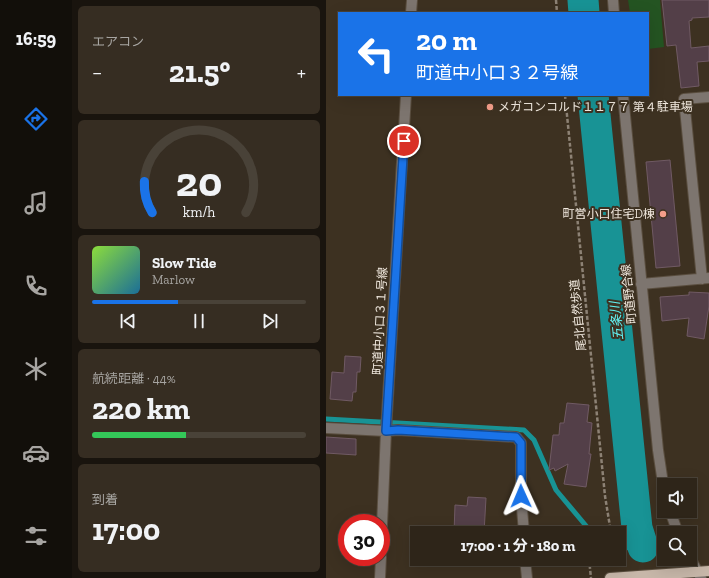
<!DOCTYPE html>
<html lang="ja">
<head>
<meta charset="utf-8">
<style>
  :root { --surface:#2e2519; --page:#362d22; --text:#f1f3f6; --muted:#a7a5a2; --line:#494238; --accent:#1a73e8 }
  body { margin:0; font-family:"Zilla Slab","Noto Sans JP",serif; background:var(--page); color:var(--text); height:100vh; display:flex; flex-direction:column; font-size:15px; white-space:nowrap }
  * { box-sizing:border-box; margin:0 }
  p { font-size:13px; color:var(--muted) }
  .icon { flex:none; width:22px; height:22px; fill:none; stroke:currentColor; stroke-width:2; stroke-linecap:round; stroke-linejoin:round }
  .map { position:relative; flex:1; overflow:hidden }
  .panel { display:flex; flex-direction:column; gap:6px; padding:6px; background:#19140e; width:254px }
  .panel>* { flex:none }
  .guide { position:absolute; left:12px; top:12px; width:311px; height:84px; border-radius:0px; box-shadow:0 4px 16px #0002,0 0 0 1px var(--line); background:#1a73e8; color:#fff; overflow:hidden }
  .tools { position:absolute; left:331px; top:478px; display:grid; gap:8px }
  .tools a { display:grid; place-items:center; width:40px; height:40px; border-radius:0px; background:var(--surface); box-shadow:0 4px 16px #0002,0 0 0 1px var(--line); font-size:20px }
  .speed { position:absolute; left:12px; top:514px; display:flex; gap:8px; font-size:20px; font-weight:700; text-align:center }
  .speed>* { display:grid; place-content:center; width:52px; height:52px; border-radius:50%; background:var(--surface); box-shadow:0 4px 16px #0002,0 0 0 1px var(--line); line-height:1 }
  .speed .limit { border:6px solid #d22; background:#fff; color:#111 }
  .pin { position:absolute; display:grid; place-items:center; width:34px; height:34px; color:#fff; margin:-17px; border:2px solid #fff; border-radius:50%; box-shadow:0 1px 4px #0007 }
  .me { position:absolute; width:44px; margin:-22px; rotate:359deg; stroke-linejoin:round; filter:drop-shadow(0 0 3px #0008) }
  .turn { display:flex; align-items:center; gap:14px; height:84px; padding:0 12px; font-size:18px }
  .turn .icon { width:52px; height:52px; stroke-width:2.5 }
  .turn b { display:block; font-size:28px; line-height:34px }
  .big { font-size:30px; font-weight:700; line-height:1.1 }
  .panel .card { flex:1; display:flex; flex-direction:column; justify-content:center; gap:6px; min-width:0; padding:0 14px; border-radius:6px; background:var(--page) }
  .panel .dial { align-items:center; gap:0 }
  .dial svg { height:104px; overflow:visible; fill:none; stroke:var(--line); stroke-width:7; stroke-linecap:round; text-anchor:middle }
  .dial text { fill:var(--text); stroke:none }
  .song { display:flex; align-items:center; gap:12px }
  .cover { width:48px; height:48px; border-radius:6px; background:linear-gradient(135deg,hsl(90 70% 55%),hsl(200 70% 35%)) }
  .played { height:4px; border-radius:2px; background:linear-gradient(90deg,var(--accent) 40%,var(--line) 40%) }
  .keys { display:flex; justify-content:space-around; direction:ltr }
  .heat { display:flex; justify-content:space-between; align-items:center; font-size:22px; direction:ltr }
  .charge { height:6px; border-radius:3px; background:linear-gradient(90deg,#34c759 44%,var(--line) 0) }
  .trip { position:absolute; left:84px; top:526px; width:216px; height:40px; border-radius:0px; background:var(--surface); box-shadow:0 4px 16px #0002,0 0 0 1px var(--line); font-weight:700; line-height:40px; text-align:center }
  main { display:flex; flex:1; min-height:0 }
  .tabs { display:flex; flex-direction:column; width:72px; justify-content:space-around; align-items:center; background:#120f0a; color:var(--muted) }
  .tabs .icon { width:28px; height:28px }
  .tabs .selected { color:var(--accent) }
  .tabs b { font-size:18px; color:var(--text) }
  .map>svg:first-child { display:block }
  .green { fill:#245422 }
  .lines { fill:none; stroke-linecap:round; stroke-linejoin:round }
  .stream { stroke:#189395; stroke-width:5 }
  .river { stroke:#189395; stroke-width:31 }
  .building { fill:#533f48; stroke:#705a64 }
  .minor-casing { stroke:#5a4e3f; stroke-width:12 }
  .major-casing { stroke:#5a4e3f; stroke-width:12 }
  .path { stroke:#8d8275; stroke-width:2.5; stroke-dasharray:4 2; stroke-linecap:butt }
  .minor { stroke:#7d756f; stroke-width:10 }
  .major { stroke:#c7b7a9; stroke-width:10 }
  .route-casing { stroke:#114b97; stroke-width:10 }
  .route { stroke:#1a73e8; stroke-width:7 }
  .poi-dot { fill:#f49e8a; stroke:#3d3121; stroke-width:1.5 }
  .labels { text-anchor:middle; stroke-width:4; stroke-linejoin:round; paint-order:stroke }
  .poi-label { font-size:12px; fill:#f1e9df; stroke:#3d3121; text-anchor:start }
  .street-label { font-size:12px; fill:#f1e9df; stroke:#3d3121 }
  .water-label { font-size:13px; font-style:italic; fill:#62f2f3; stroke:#3d3121 }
</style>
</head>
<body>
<main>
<nav class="tabs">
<b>16:59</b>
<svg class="icon selected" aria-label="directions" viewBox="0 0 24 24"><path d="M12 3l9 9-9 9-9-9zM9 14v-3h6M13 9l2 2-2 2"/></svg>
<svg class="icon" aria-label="music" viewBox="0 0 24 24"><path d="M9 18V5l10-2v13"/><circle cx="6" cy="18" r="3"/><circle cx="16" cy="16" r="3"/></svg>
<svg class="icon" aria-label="phone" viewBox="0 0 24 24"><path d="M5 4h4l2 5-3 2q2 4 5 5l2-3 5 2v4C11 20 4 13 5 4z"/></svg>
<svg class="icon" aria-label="climate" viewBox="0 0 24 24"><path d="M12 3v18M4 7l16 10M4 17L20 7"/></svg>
<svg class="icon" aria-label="car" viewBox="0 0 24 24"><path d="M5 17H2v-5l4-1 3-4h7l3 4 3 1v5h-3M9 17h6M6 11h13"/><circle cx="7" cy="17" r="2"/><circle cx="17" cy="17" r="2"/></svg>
<svg class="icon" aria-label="filters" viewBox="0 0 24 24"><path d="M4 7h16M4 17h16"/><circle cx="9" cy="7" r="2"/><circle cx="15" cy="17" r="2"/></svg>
</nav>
<section class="panel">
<div class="card"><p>エアコン</p>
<div class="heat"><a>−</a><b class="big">21.5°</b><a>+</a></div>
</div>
<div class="card dial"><svg viewBox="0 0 100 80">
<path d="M14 69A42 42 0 1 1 86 69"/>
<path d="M14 69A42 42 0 0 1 8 45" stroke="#1a73e8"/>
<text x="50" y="56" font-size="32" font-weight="700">20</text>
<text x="50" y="72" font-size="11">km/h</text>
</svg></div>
<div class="card">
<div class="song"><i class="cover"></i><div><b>Slow Tide</b><p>Marlow</p></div></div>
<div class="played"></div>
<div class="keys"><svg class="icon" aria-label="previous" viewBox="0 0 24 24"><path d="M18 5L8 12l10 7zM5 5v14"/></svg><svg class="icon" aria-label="pause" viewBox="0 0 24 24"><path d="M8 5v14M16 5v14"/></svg><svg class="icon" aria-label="next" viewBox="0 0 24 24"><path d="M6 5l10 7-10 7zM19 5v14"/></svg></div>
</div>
<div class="card"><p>航続距離 · 44%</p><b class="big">220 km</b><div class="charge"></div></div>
<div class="card"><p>到着</p><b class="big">17:00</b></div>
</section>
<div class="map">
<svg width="383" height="578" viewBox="0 0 383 578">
  <rect width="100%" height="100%" fill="#3d3121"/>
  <path class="green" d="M302,0h32l4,47 -16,2v-36h-18z"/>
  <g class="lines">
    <path class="stream" d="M0,419l198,11 10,10 22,50 36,43
      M293,549l23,-4"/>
    <path class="river" d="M257,0l1,13
      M267,95l44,433 6,19"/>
  </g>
  <path class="building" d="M336,0h47v17l-17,1v2l-3,1 2,27 18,-2v15l-12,1 2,24 -18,2 -5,-43 -9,1z
    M344,160l10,106 -24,2 -10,-106z
    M363,292l20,1v13l-5,33 -17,-3 2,-18 -27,3 -2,-24 29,-2z
    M19,356l16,1 -1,15h-3l-1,20h-3l-1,9 -22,-2 2,-27 12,1z
    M241,403l22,2 -2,17 5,1 -3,31h2l-5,33 -22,-3 4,-20 -13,7 -1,-3 -5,2 4,-35h6l1,-12h4z
    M0,437l30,2v16l-30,-2z
    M142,497l18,1 -2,35h-30l1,-28 12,1z"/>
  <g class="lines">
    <defs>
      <path id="minor" d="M287,0l1,13
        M85,13l1,-13
        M297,95l35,355 6,40
        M376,279l-18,-180 25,-2
        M315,284l68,-6
        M0,428l60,3 12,-1 118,7 5,6v53l3,37
        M344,511l8,22
        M55,549l5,-118 20,-336
        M364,558l11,20
        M199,559l2,19
        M54,578l1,-21"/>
      <path id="major" d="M284,578l99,-7"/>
    </defs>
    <use href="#minor" class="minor-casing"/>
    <use href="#major" class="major-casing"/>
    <path class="path" d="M230,0l1,13
      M239,95l40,401 6,37
      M263,559l2,19"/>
    <use href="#minor" class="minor"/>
    <use href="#major" class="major"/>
  </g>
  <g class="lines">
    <defs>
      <path id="route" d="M78,141l-18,290 12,-1 118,7 5,6v53"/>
    </defs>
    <use href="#route" class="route-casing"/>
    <use href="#route" class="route"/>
  </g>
  <g class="poi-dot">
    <circle cx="164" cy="107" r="4"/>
    <circle cx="337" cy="214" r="4"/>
  </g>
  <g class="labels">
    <g class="poi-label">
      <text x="172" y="111">メガコンコルド１１７７ 第４駐車場</text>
      <text x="329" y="218" text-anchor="end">町営小口住宅D棟</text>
    </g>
    <g class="street-label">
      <text transform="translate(303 294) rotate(-96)" y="4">町道野合線</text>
      <text transform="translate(252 315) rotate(-96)" y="4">尾北自然歩道</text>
      <text transform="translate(54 321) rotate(-87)" y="4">町道中小口３１号線</text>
    </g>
    <g class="water-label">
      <text transform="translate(290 321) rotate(-96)" y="5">五条川</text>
    </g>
  </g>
</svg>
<div class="tools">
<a><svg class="icon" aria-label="sound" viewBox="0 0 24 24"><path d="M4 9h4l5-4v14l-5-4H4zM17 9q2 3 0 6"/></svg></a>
<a><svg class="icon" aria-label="search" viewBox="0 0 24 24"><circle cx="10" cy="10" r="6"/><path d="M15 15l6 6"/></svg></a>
</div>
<div class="speed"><div class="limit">30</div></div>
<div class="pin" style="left:78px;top:141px;background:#d93025"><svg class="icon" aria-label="arrive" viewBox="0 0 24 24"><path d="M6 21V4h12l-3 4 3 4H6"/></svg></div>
<svg class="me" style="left:195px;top:496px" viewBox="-20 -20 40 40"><path d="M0-17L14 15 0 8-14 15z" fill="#1a73e8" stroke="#fff" stroke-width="4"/></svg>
<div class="trip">17:00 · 1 分 · 180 m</div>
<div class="guide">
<div class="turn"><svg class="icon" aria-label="left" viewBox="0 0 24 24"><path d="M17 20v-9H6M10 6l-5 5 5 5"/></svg><div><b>20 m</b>町道中小口３２号線</div></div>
</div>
</div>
</main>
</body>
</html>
